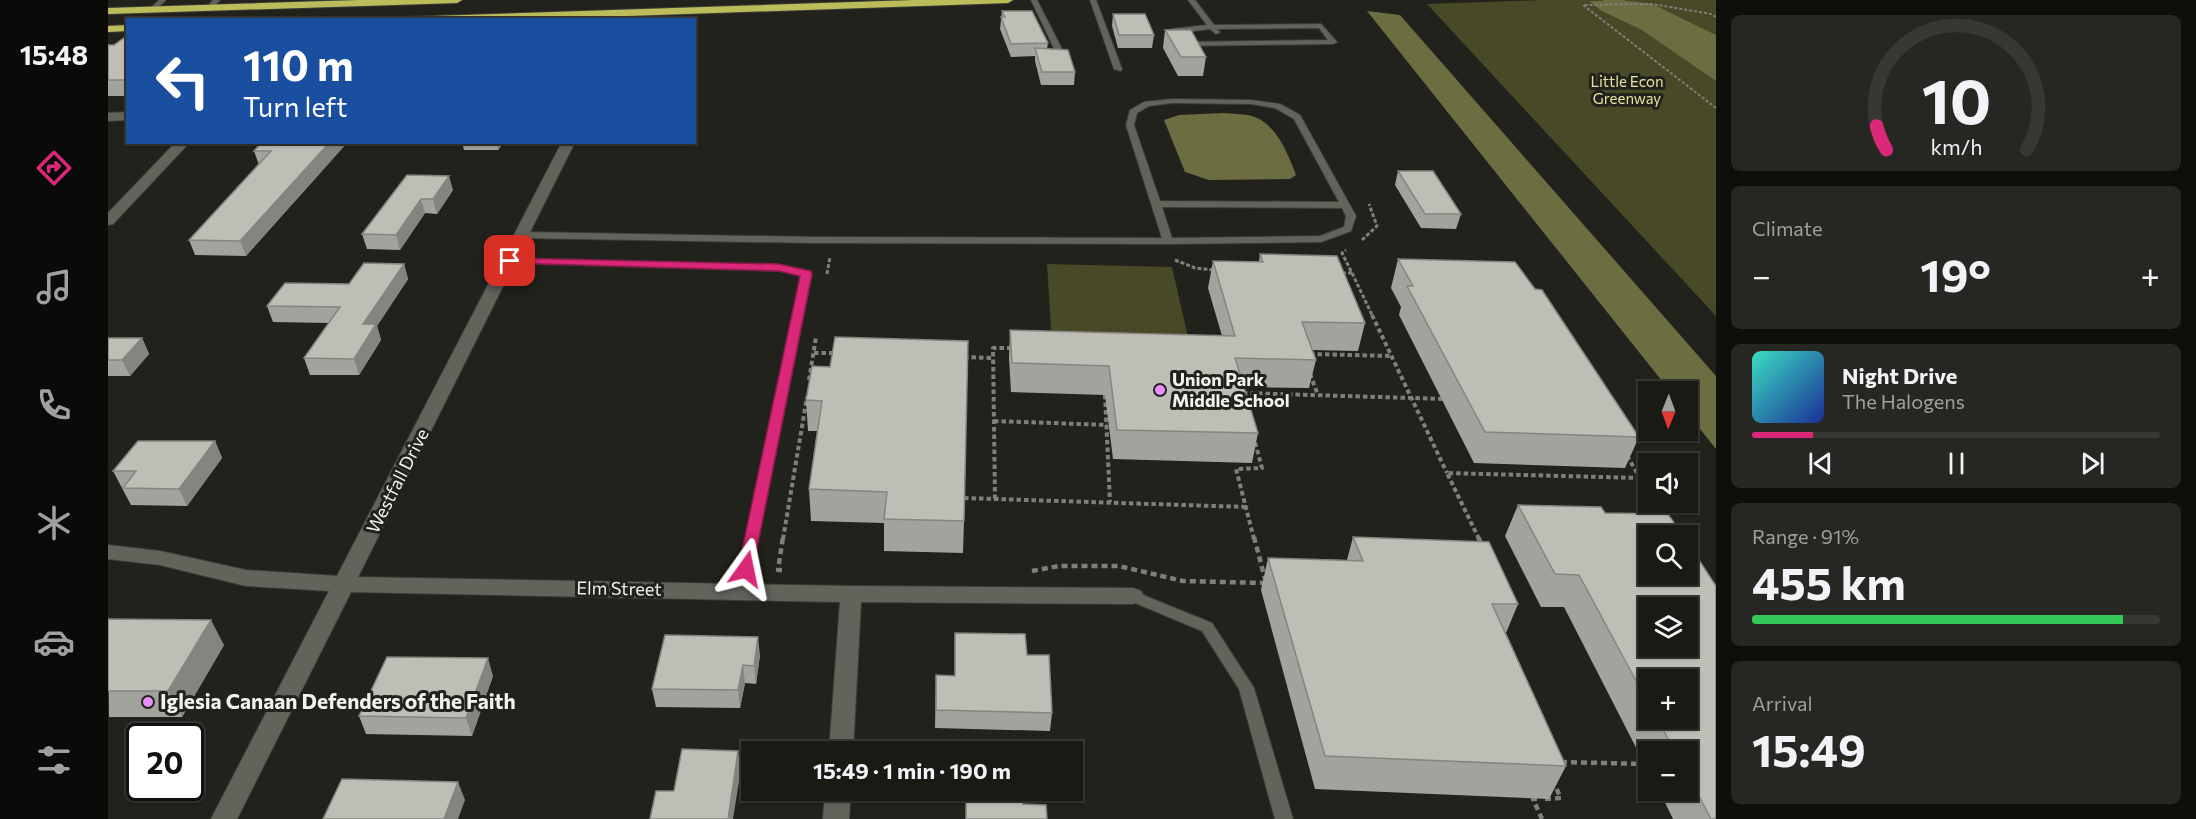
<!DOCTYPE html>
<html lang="en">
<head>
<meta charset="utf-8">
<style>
  :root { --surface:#191a14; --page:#262722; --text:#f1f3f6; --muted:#9fa1a0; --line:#373834; --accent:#db2777 }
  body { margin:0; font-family:Commissioner,sans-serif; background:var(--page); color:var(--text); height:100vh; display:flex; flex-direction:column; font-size:22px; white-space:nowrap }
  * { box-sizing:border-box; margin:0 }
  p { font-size:20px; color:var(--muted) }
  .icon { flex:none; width:33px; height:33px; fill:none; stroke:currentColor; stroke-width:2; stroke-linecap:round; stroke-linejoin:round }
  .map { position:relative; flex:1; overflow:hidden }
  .sheet { display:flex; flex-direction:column; gap:15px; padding:15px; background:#0e0e0b; width:480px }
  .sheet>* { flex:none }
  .guide { position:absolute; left:18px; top:18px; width:570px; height:126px; border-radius:0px; box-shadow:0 2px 4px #0004,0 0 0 2px var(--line); background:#1a4fa0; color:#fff; overflow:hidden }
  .needle { width:39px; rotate:181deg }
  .fabs { position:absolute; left:1530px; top:381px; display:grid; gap:12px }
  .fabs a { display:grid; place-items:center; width:60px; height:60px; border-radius:0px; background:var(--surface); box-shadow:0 2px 4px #0004,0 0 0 2px var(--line); font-size:30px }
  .speed { position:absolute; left:18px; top:723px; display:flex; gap:12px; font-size:30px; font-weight:700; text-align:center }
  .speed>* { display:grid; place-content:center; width:78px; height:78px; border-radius:50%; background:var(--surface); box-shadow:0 2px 4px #0004,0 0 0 2px var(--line); line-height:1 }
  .speed .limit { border:3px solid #111; border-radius:9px; background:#fff; color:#111 }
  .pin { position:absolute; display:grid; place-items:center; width:51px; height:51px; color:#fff; margin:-26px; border-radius:12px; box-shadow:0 3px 9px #0006 }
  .me { position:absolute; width:66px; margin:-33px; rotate:12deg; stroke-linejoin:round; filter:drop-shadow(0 0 4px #0008) }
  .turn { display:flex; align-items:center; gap:21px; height:126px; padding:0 18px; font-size:27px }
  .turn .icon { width:78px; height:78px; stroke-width:2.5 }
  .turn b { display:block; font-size:42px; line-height:51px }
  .big { font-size:45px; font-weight:700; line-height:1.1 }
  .sheet .widget { flex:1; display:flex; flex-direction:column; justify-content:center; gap:9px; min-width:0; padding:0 21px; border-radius:9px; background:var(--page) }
  .sheet .dial { align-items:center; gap:0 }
  .dial svg { height:156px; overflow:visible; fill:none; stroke:var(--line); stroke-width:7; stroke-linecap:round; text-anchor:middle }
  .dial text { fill:var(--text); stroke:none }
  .song { display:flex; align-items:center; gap:18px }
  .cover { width:72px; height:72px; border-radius:9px; background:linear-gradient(135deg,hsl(170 70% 55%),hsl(230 70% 35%)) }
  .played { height:6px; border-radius:3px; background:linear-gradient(90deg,var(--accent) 15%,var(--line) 15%) }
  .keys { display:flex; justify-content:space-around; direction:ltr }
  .heat { display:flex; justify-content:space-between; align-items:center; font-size:33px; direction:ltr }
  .charge { height:9px; border-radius:4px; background:linear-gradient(90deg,#34c759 91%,var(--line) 0) }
  .trip { position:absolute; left:633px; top:741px; width:342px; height:60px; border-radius:0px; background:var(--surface); box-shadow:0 2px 4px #0004,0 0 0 2px var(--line); font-weight:700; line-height:60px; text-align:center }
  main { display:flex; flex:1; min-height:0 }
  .menu { display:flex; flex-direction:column; width:108px; justify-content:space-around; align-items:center; background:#0a0a08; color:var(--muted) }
  .menu .icon { width:42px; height:42px }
  .menu .selected { color:var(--accent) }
  .menu b { font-size:27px; color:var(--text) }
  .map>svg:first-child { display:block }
  .green { fill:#484926 }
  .water { fill:#6c6d41 }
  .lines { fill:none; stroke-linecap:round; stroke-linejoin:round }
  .canal { fill:#6c6d41; fill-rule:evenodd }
  .lane-casing { stroke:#3e3e39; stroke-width:2 }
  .street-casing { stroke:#3e3e39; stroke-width:2 }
  .highway-casing { stroke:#3e3e39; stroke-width:2 }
  .path-far3 { stroke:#7f807a; stroke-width:2; stroke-dasharray:3 2; stroke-linecap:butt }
  .path-far2 { stroke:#7f807a; stroke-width:3; stroke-dasharray:4 2; stroke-linecap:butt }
  .path-far1 { stroke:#7f807a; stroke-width:4; stroke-dasharray:4.5 3; stroke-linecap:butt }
  .path { stroke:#7f807a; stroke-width:4.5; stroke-dasharray:6 4; stroke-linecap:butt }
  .lane { fill:#62635b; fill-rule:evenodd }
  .street { fill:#62635b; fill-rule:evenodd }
  .highway { fill:#bcbd5a; fill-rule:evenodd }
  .wall { fill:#a3a39d; fill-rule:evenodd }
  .shaded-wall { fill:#85857f }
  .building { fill:#bebeb6; stroke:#85857f; stroke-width:1.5; fill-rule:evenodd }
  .route { fill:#db2777; stroke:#8e194d; stroke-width:1.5 }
  .poi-dot { fill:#e98efe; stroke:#21221b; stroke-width:2 }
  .labels { text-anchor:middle; stroke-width:6; stroke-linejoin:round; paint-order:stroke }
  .far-park-label { font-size:15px; fill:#e3e59c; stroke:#21221b }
  .poi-label { font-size:18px; font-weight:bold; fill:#f2f3ee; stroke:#21221b; text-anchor:start }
  .street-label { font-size:18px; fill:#f2f3ee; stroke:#21221b }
  .near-poi-label { font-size:21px; font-weight:bold; fill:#f2f3ee; stroke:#21221b; text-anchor:start }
</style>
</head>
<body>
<main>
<nav class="menu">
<b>15:48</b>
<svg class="icon selected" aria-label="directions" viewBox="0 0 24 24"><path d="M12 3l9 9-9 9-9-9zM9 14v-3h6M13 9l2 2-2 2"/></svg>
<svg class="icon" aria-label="music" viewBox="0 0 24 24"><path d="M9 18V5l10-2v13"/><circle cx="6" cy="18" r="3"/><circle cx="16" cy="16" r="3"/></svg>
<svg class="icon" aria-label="phone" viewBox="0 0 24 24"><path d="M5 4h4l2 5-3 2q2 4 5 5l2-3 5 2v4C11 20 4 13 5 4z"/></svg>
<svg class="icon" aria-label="climate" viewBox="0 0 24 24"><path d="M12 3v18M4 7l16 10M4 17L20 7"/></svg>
<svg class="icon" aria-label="car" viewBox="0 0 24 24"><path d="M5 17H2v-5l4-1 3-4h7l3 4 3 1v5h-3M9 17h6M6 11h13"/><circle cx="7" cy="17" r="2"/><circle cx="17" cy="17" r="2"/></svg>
<svg class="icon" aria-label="filters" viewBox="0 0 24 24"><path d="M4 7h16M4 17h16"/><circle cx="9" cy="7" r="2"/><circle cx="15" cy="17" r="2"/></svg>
</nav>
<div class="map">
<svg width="1608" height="819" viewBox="0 0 1608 819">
  <rect width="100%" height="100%" fill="#21221b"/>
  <path class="green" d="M1435,0h173v316l-289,-312z
    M939,264l125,3 18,79 -138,-3z"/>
  <path class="water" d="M1482,1h40l22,3 64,31v46l-74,-51 -42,-20z
    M1259,11l33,4 316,361v73l-28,-35v-22l-18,-1z
    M1116,113c9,1 20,1 28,3 24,7 36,38 44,59l-6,4 -81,1 -24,-8 -21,-52 15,-5z"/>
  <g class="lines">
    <path class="canal" d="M1495,0h21l63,30 29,20v14l-7,-2 -34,-24 -70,-34z"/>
    <defs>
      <path id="lane" d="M51,0h7l-12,11h-4v-2z
        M105,0h7l-9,9h-4v-2z
        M923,0h6l30,59 -1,2 -7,-2z
        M982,0h6l26,69 -1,2 -7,-2z
        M1080,0h7l19,25 107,-1 16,18 -4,2 -154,2 -9,-15 1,-2 36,-4zM1211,28l9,12 -144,2 -5,-9 31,-4 6,5 4,-2 -3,-3z
        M1064,99l79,1 29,4 20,11 56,101 -5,15 -30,11 -153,2 -354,-1 -291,-5 -5,-3 5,-3 291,5 348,1 -36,-113 4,-15 14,-8zM1064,103l79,1 24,4 19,11 45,83 -179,-1 -26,-76 3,-12 12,-7zM1054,207l180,1 4,8 -2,11 -24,9 -148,2z
        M402,258l269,7 32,7 1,2 -65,322 -5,1 -5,-1 -2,-4 66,-316 -22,-5 -273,-8v-4z
        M1025,591l79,32 42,65 39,131h-18l-36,-130 -37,-58 -74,-31 -2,-4 2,-4z"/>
      <path id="street" d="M20,112v8l-20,1v-8z
        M68,142h14l-77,82 -5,1v-12z
        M454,142h13l-217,435 493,9 282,2 8,3 3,5 -3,5 -8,3 -272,-2 -8,150h-24l11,-150 -489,-10 -114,227h-26l118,-228 -83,-5 -86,-21 -52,-6v-14l52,6 86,19 91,6z
        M717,790h26l-2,29h-26z"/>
      <path id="highway" d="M252,0h102l-5,3 -349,11v-6z
        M807,0h98l-5,3 -496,17h-115l5,-3z
        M20,25v6l-20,1v-6z"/>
    </defs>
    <use href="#lane" class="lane-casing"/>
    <use href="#street" class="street-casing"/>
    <use href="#highway" class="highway-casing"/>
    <path class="path-far3" d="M1608,17l-5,-3 -59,-10 -69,1 133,103"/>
    <path class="path-far2" d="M1254,240l15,-14 -8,-22
      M1067,260l20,8 19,2
      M1234,273h10l-10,-20 4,-3
      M1244,273l21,44
      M719,274l3,-17"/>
    <path class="path-far1" d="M1264,315l75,158
      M706,353h23
      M1202,354l81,2
      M856,357l29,1
      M1202,374l8,21
      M701,380l7,-43
      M1135,393l203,6
      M997,395l5,107
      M886,421l113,4
      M1519,456l21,35
      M856,498l282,9
      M887,499l-2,-151h19
      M1548,502l9,15
      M675,539l24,-142
      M1146,539l-18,-70 26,-1 -7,-26
      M1371,539l-32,-66 193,5"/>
    <path class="path" d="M1146,537l11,42
      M1370,537l4,8
      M674,570h-4l5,-33
      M924,571l27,-5h60l64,15 82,2
      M1453,762l83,2
      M1429,799h-4l9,20
      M1437,799l16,-1 -7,-14"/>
    <use href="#lane" class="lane"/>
    <use href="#street" class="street"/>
    <use href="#highway" class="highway"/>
  </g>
  <path class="wall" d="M894,11l46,32 -1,6 28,23 -1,13h-33l-6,-24v-5l-24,1 -11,-28z
    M1005,14l41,21 -2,13h-34l-6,-22z
    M1057,30l41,27 -3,19h-25l-15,-28z
    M20,35v61h-20v-51h6z
    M154,142h84v2l-100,112 -51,-1 -6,-15 70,-75 -5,-14z
    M354,142h42l-6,8h-34z
    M1290,171l63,43 -5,15 -35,-1 -26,-43z
    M299,175l46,15 -16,24 -12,-1 -25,37 -33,-1 -5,-15z
    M1152,254l105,69 -7,28 -46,-1 4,10 -7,28 -65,-1 14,46 -6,30 -139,-4 -8,-64 -94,-3 -2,-34 1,-28 212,6 -14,-48 5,-27 46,1z
    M1290,259l241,178 -14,31 -151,-5 -75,-148 2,-8 -10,-19z
    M296,264l4,15 -31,47 4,14 -22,35h-49l-6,-17 25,-35 -56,-1 -6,-16 82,-22z
    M0,338h34l7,16 -19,22h-22z
    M722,367l134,154 -1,32 -79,-2v-28l-73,-2 -2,-32 8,-58h-9l-2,-31z
    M107,441l7,17 -35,48 -56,-1 -18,-34z
    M1410,505l83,2 4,6 63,1 15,22h-35v38h40v-31l28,43v233h-43l-14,-29h29v-38h-40v19l-84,-164h-23l-36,-71zM1540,608h40v38h-40zM1540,680h40v38h-40z
    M1245,537l165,67 -12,29 60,133 -17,33 -234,-10 -54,-199 7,-32 79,2z
    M0,619l116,26 -42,72h-73z
    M847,633l72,22 25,58 -2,18 -115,-3 1,-53 19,1z
    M652,655l-4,29 -11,-1 -5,25 -84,-1 -4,-18z
    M385,676l-21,60 -106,-2 -7,-18z"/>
  <path class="shaded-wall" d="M222,142h16v2l-100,112 -6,-15z
    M389,142h7l-6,8z
    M341,176l4,14 -16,24 -4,-15z
    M313,199l4,14 -25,37 -4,-15z
    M296,264l4,15 -31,47 4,14 -22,35 -5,-16 9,-35z
    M34,338l7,16 -19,22 -8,-16z
    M107,441l7,17 -35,48 -8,-17z
    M103,620l13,25 -42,72 -14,-26z
    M650,637l2,18 -4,29 -2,-18z
    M380,658l5,18 -21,60 -6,-18z
    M635,665l2,18 -5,25 -2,-18z
    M630,751l3,18 -8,50h-5z
    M350,782l7,18 -7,19h-14z"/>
  <path class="building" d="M894,11h30l16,32 -37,1 -10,-27h4z
    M1005,14h32l9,21h-35z
    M1057,30h26l15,27h-25z
    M20,35v45h-20v-35h6z
    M927,48l33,2 7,22h-33z
    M154,142h68l-90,99 -51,-1 82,-89h-17z
    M1290,171h35l28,43h-36z
    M299,175l42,1 -16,23h-12l-25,36 -34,-1z
    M1152,254l77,2 28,67 -63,-1 14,38 -81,-2 23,75 -141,-3 -8,-64 -97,-3 -2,-33 225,6 -22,-75 50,1z
    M1290,259l117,3 20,27 7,1 97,147 -154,-5 -78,-146h6z
    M256,263l40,1 -41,60h13l-22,35 -50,-1 36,-51 -73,-1 18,-23 64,1z
    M727,337l133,4 -4,180 -80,-2 3,-27 -78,-3 13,-88 -16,-1 6,-34 18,1z
    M0,338h34l-20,22h-14z
    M30,441h77l-36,48 -56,-1 13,-17h-23z
    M1410,505l83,2 4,6 63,1 15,22h-35v38h40v-31l28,43v233h-5l-23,-44v-23h-13l-18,-34h31v-38h-40v23l-69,-128 -24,-1zM1540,608h40v38h-40z
    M1245,537l136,5 29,62h-26l74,162 -241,-10 -57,-198 95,3z
    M0,619l103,1 -43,71h-60z
    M847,633l70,1 2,21h22l3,58 -116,-3v-35l19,1z
    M557,635l93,2 -4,29 -11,-1 -5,25 -86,-1z
    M279,657l101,1 -22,60 -107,-2z
    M574,749l56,2 -10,68h-78l6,-28h18z
    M234,779l116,3 -14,37h-121z
    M858,790h56l1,14 23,1 1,14h-81z"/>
  <path class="route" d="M402,258l269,6 32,7 1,3 -60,299h-11l-3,-4 62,-293 -21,-5 -273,-8 -2,-2z"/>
  <g class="poi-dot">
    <circle cx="1052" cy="390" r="6"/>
    <circle cx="40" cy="702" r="6"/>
  </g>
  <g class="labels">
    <g class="far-park-label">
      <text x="1519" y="87">Little Econ<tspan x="1519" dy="17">Greenway</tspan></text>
    </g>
    <g class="poi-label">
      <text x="1064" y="386">Union Park<tspan x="1064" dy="21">Middle School</tspan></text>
    </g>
    <g class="street-label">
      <text transform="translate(290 481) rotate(-63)" y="6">Westfall Drive</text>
      <text transform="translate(511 589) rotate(1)" y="6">Elm Street</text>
    </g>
    <g class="near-poi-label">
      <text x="52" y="709">Iglesia Canaan Defenders of the Faith</text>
    </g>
  </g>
</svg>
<div class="fabs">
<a><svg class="needle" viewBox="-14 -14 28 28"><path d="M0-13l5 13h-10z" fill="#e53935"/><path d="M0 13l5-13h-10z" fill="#9fa1a0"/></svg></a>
<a><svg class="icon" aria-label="sound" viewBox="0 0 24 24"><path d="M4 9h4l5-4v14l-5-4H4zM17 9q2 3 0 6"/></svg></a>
<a><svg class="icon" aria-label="search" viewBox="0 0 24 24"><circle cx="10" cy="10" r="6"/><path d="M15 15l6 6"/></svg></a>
<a><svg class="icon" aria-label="layers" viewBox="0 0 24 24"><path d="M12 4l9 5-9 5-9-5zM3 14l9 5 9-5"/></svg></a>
<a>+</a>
<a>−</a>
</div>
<div class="speed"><div class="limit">20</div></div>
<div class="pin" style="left:402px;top:261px;background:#d93025"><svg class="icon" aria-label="arrive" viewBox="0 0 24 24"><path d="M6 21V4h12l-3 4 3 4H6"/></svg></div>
<svg class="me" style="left:638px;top:569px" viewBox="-20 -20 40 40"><path d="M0-17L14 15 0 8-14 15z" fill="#db2777" stroke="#fff" stroke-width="4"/></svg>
<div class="trip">15:49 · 1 min · 190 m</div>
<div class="guide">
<div class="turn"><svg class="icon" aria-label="left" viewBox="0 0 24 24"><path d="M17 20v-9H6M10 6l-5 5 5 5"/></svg><div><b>110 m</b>Turn left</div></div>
</div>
</div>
<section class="sheet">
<div class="widget dial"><svg viewBox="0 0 100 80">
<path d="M14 69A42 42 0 1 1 86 69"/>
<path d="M14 69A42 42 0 0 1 9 57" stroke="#db2777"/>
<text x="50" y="56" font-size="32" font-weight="700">10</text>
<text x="50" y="72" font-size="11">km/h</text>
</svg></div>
<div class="widget"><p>Climate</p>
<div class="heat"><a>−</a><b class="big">19°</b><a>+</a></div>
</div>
<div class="widget">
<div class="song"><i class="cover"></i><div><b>Night Drive</b><p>The Halogens</p></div></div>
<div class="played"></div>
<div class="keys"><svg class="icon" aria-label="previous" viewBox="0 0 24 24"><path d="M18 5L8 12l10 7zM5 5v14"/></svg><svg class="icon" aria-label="pause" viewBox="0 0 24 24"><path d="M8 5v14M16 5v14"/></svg><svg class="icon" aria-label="next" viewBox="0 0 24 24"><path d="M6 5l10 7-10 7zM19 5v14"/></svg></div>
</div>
<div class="widget"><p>Range · 91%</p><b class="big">455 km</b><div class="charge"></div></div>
<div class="widget"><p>Arrival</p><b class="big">15:49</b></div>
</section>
</main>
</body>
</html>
